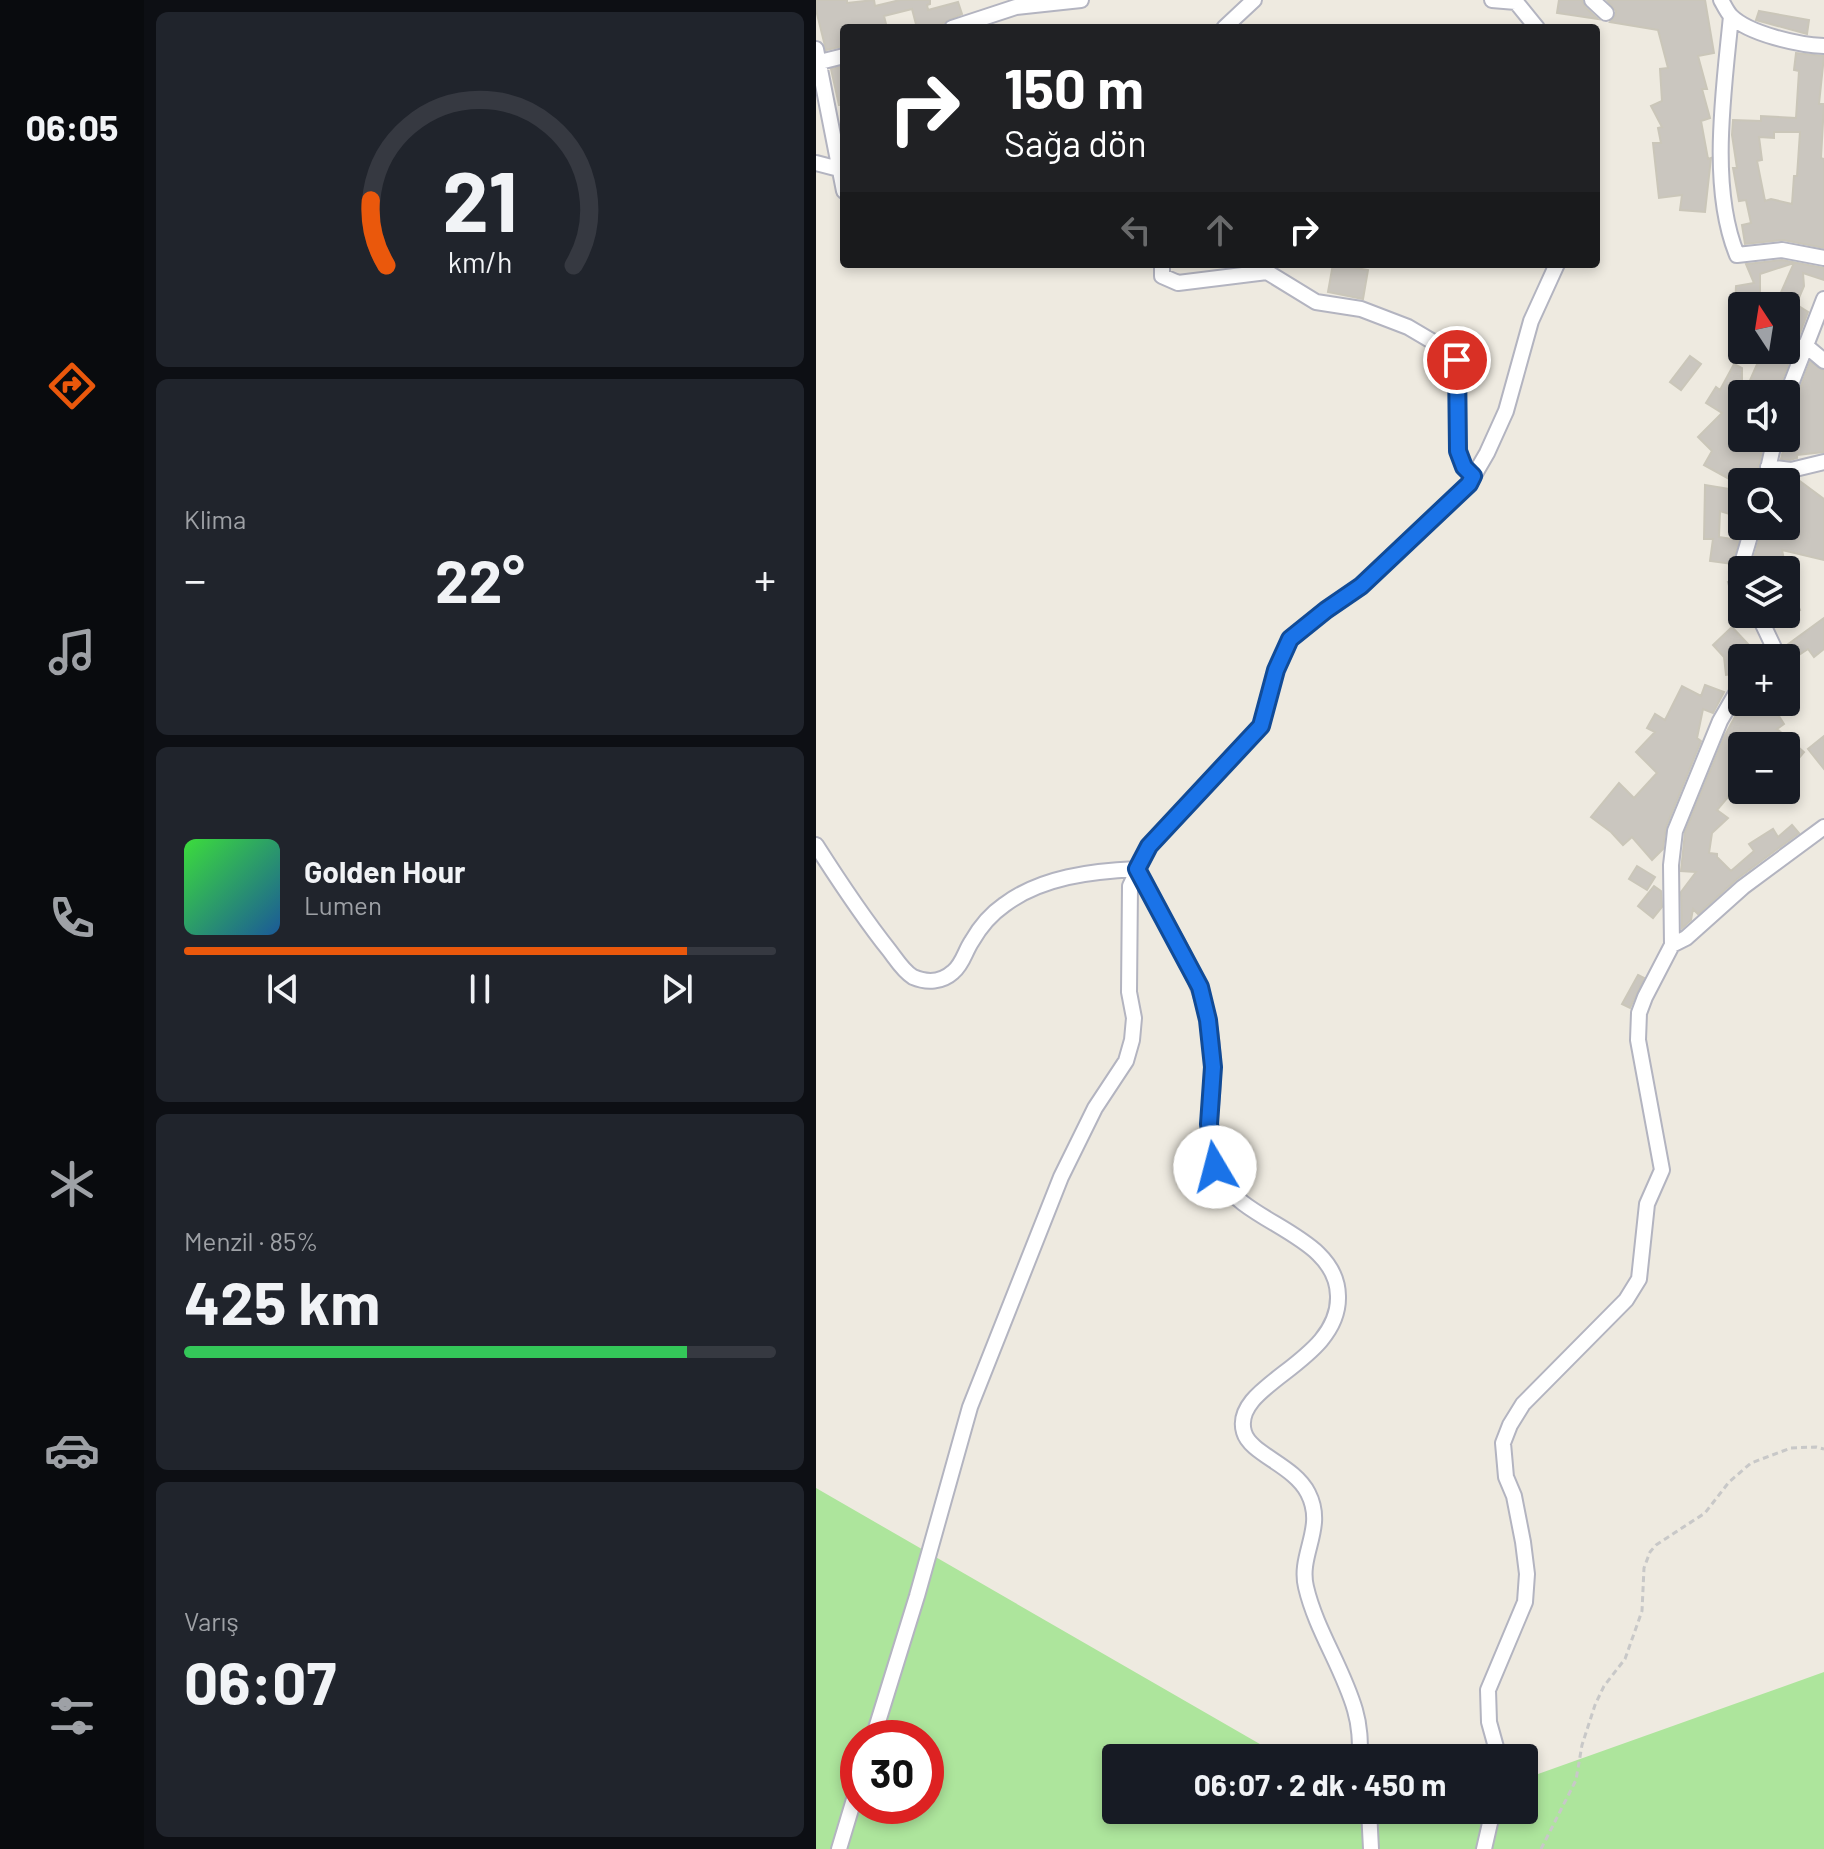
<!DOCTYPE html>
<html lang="tr">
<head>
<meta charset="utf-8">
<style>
  :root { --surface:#171b24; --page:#20242c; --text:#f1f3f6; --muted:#9ea1a6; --line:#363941; --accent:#ea580c }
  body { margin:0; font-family:Barlow,sans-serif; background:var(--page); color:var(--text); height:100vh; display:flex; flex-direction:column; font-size:30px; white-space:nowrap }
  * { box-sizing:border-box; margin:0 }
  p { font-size:26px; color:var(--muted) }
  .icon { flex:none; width:44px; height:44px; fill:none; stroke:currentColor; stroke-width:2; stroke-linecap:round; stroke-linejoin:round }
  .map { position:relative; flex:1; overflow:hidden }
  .panel { display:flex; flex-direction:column; gap:12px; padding:12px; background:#0d0f14; width:672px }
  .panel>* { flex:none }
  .guide { position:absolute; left:24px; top:24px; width:760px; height:244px; border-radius:8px; box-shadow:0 4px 12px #0003; background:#202124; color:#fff; overflow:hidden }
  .needle { width:52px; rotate:348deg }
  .tools { position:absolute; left:912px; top:292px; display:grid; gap:16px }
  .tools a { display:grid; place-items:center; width:72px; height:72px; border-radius:8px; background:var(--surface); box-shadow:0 4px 12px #0003; font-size:40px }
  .speed { position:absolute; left:24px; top:1720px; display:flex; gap:16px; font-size:40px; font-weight:700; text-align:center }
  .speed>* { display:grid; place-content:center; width:104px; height:104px; border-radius:50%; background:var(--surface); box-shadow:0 4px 12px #0003; line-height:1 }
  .speed .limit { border:12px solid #d22; background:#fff; color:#111 }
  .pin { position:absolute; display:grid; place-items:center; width:68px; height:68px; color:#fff; margin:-34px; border:4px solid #fff; border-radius:50%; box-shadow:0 2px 8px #0007 }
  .me { position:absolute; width:88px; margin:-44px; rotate:352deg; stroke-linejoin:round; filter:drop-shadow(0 0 6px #0008) }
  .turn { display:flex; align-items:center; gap:28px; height:168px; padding:0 32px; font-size:36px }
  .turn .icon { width:104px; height:104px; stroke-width:2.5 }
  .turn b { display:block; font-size:56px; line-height:68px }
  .lanes { display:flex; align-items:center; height:76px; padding:0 32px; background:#0003; justify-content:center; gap:40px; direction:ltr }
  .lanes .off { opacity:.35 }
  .big { font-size:60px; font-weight:700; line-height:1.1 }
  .panel .card { flex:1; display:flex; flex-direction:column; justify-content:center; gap:12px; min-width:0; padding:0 28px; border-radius:12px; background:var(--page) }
  .panel .dial { align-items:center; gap:0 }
  .dial svg { height:208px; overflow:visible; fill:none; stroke:var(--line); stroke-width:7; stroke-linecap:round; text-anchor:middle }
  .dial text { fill:var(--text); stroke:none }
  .song { display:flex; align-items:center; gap:24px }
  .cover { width:96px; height:96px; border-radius:12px; background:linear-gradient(135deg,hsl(120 70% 55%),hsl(210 70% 35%)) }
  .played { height:8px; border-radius:4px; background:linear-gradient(90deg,var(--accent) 85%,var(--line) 85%) }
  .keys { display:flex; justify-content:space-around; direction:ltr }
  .heat { display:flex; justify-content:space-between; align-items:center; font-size:44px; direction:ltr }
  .charge { height:12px; border-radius:6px; background:linear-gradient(90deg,#34c759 85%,var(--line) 0) }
  .trip { position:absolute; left:286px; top:1744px; width:436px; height:80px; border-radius:8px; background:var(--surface); box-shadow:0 4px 12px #0003; font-weight:700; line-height:80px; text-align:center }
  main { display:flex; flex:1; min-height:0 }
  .tabs { display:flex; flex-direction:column; width:144px; justify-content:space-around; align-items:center; background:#090b0e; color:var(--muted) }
  .tabs .icon { width:56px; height:56px }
  .tabs .selected { color:var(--accent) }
  .tabs b { font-size:36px; color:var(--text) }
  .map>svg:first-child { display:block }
  .green { fill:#ade59c; fill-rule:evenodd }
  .building { fill:#cac6bf; stroke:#cac6b9; stroke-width:2; fill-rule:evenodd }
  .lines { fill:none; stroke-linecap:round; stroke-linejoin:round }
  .minor-casing { stroke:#b3b4c0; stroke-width:18 }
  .path { stroke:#c8c8c8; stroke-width:3; stroke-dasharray:6 4; stroke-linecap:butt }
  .minor { stroke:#fff; stroke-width:14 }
  .route-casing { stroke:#114b97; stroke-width:20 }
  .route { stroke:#1a73e8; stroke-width:14 }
</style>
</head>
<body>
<main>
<nav class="tabs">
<b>06:05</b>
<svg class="icon selected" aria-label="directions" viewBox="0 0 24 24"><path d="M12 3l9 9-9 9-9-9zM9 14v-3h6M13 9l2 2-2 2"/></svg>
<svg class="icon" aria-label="music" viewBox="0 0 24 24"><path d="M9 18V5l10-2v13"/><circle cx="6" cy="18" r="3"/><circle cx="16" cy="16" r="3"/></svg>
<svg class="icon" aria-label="phone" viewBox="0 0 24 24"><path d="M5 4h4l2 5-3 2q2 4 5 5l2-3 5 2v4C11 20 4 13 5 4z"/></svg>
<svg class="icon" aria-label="climate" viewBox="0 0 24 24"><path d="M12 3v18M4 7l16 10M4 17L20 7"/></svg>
<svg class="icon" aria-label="car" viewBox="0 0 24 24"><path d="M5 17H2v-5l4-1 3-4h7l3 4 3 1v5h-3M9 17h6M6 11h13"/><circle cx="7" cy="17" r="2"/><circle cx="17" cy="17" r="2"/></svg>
<svg class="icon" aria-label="filters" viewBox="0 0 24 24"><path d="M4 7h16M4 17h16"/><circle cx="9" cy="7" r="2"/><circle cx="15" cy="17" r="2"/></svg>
</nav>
<section class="panel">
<div class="card dial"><svg viewBox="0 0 100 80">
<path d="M14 69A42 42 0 1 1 86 69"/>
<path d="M14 69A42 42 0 0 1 8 44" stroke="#ea580c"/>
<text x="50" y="56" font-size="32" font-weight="700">21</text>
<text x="50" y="72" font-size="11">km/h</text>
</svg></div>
<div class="card"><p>Klima</p>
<div class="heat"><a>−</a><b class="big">22°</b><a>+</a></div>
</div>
<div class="card">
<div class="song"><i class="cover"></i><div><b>Golden Hour</b><p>Lumen</p></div></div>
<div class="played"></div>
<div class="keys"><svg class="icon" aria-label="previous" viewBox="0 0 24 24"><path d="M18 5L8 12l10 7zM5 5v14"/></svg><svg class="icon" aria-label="pause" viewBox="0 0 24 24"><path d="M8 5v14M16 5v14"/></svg><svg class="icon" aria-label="next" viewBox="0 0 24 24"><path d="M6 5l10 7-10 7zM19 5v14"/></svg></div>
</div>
<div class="card"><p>Menzil · 85%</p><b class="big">425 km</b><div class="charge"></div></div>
<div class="card"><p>Varış</p><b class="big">06:07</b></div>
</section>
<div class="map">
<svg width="1008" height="1849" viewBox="0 0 1008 1849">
  <rect width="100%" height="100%" fill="#eeeae0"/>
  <path class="green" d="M0,1488l468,270h-168v52h258l24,14 39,-14h87v-31l300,-107v177h-1008zM42,1738h68v68h-68z"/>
  <path class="building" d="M0,0h31v3l27,-3 1,6 25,-6h30v4l-3,1 1,5 30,-8 4,12 -29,14h-16l-5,-19 -28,7 3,12h-43v18l-18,4 -10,-40z
    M743,0h23l3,7 13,12 -41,-6z
    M791,0h98l9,53 -16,3 9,33h-5l8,29 -9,3 7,38 3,-1 -6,54 -25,-2 2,-15 -23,3 -6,-55h8l-3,-15 4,-1 -11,-21 11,-5 -2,-32 8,-1 -6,-23 -4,-15 -48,-8 5,-6 1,-5z
    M943,11l50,9 -2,14 -51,-14z
    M980,53l28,3 -5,48h5l-3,54 3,1v89l-41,-8 -38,4 -3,-19 9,-2 -5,-23 -7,1 -6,-33h4l-5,-33 1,-15 28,1v-5l35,2 3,-47 -5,-1zM958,132h26l-3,44h-3l-2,28 -21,-5 -6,2 -8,-40 5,-1 -3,-23 15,1z
    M28,66v39h-5l-8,-36z
    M966,260l42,8v12l-21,-7 1,13 -9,21 2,-2 11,7 -31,82h-33l18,-41 20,5 14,-29 -9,-5 -1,3v-21h-11l19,-43 -34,11v32h-25l1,-20 18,-3 -8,-19z
    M517,264l35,6 -5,29 -35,-7z
    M874,356l11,8 -20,26 -11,-8z
    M994,362l14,9v81l-27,3v3l-7,2 -9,-1 5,-21v-31l9,-6z
    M918,364l8,4v70h23l-10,44h-13v4l-38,-21 8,-14 -14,-14 24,-24 -16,-10 10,-16 4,3z
    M960,478l21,1 27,20v61l-42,-10 4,20 -13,-1 -1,-6 -19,-2 10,-35h23v-44h-11z
    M889,485l37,6v27l-22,-7 -1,26 20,3 -7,24 -22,-3 3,-22h-9z
    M970,577l14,33 -14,9z
    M923,579l3,1v40h-4l-10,-38z
    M1008,618v31l-10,8 -6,-8 -12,8 -9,-12z
    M916,627l16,17 -8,8 2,21 -16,2 -2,-18 -11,-12z
    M889,685l19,7 -11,21 -10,-4 -6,29 4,3 -35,86 -3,22 -11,11 -20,-23 -9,8 -12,-13 -20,-15 28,-34 15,15 23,-25 -21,-21 19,-20 -8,-4 8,-14 10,6 17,-34 19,10z
    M927,702h27l14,22 -7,5 27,23 -10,12 -8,-7v-11h-44v49l-9,-4 -16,19 11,8 -16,15 -3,20 8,1v3l14,14 23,-20 -5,-7 24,-15 5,8 14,-12 7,8 -62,46 -39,35 -5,-5 -2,11 -9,8 -1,-36 15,-20 -15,-1 4,-39 39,-95z
    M1008,736v33l-16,-20z
    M821,866l18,11 -8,13 -18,-11z
    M838,886l7,5 1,16 -9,11 -15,-12z
    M822,975l6,3 -14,30 -8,-4z"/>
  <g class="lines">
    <defs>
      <path id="minor" d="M676,0l24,2 21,26
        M776,0l14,13
        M905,0c3,5 6,12 10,16 18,18 68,29 93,30
        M915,16c-7,73 -22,171 6,239l45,-5 42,8
        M136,28l64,-21 65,-7
        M408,28l30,-28
        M0,49l28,142
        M0,63l28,-7
        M0,163l23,6
        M346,264v12l16,7 89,-11 49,30 45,7 47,18 39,23 10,10 1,91 6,16 9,9
        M989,345l19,16
        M970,397l38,-98
        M952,467l23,3 33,-8
        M949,482l10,-44
        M928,570l-2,-7 11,-37
        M942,614l18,38 -6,6
        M0,845c23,36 46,71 73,105 7,9 14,21 24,27 14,6 29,5 40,-5 10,-8 12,-21 19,-31 8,-14 19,-27 32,-36 37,-28 88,-34 133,-36 24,49 58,94 70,147 4,17 6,36 6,54 1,35 -12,74 6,107 27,48 118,58 119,119 2,67 -108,88 -94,136 6,22 50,33 64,61 18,35 -10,61 -2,94 10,43 37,81 49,123 5,17 5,31 5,48
        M856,945l14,-7 57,-51 81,-60
        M57,1738l44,-142 53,-189 91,-230 34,-69 31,-47 6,-21 2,-22 -5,-26 1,-106 19,-40 112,-120 15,-56 14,-31 36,-29 35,-24 108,-102 18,-31 19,-42 25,-90 26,-57
        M683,1758l-10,-36 -1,-32 37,-88 2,-28 -4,-32 -9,-46 -8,-19 -3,-34 7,-18 13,-21 103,-104 13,-21 8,-75 15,-34 -24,-130 1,-27 6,-16 27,-52 -1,-80 4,-34 45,-110 22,-38
        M553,1810l2,39
        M23,1849l19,-63
        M668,1849l9,-39"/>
    </defs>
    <use href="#minor" class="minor-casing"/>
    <path class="path" d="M725,1849l35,-69 6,-35 13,-40 9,-19 21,-27 17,-48 2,-43 6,-16 6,-7 49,-32 24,-31 22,-19 40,-15 25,-1 8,2"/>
    <use href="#minor" class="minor"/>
  </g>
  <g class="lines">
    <defs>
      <path id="route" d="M399,1167l-6,-43 4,-57 -5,-47 -8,-33 -63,-118 12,-23 112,-120 15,-56 14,-31 36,-29 35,-24 108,-102 4,-8 -9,-9 -6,-16 -1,-91"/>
    </defs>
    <use href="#route" class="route-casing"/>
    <use href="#route" class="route"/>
  </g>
</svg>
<div class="tools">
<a><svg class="needle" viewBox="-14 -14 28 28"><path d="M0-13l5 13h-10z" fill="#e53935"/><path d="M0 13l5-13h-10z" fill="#9ea1a6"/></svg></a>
<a><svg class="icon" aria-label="sound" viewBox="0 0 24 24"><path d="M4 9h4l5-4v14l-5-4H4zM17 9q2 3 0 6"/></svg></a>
<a><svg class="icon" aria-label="search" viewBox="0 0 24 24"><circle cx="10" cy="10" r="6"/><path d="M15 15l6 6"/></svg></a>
<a><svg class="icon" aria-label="layers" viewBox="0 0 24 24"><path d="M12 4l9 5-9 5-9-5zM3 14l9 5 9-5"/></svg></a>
<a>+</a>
<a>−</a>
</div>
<div class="speed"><div class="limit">30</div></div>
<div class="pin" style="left:641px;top:360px;background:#d93025"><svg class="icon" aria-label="arrive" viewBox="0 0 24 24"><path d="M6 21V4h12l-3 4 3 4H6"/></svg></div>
<svg class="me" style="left:399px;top:1167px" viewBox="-20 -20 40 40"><circle r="19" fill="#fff"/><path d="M0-13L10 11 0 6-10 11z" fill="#1a73e8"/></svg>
<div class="trip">06:07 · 2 dk · 450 m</div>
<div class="guide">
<div class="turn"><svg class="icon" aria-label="right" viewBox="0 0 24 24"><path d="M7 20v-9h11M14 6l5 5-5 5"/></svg><div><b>150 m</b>Sağa dön</div></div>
<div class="lanes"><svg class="icon off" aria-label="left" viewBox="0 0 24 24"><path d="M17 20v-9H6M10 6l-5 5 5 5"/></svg><svg class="icon off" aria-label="ahead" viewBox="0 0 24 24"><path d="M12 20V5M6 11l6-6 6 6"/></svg><svg class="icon" aria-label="right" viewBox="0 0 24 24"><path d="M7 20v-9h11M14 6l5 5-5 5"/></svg></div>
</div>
</div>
</main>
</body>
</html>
